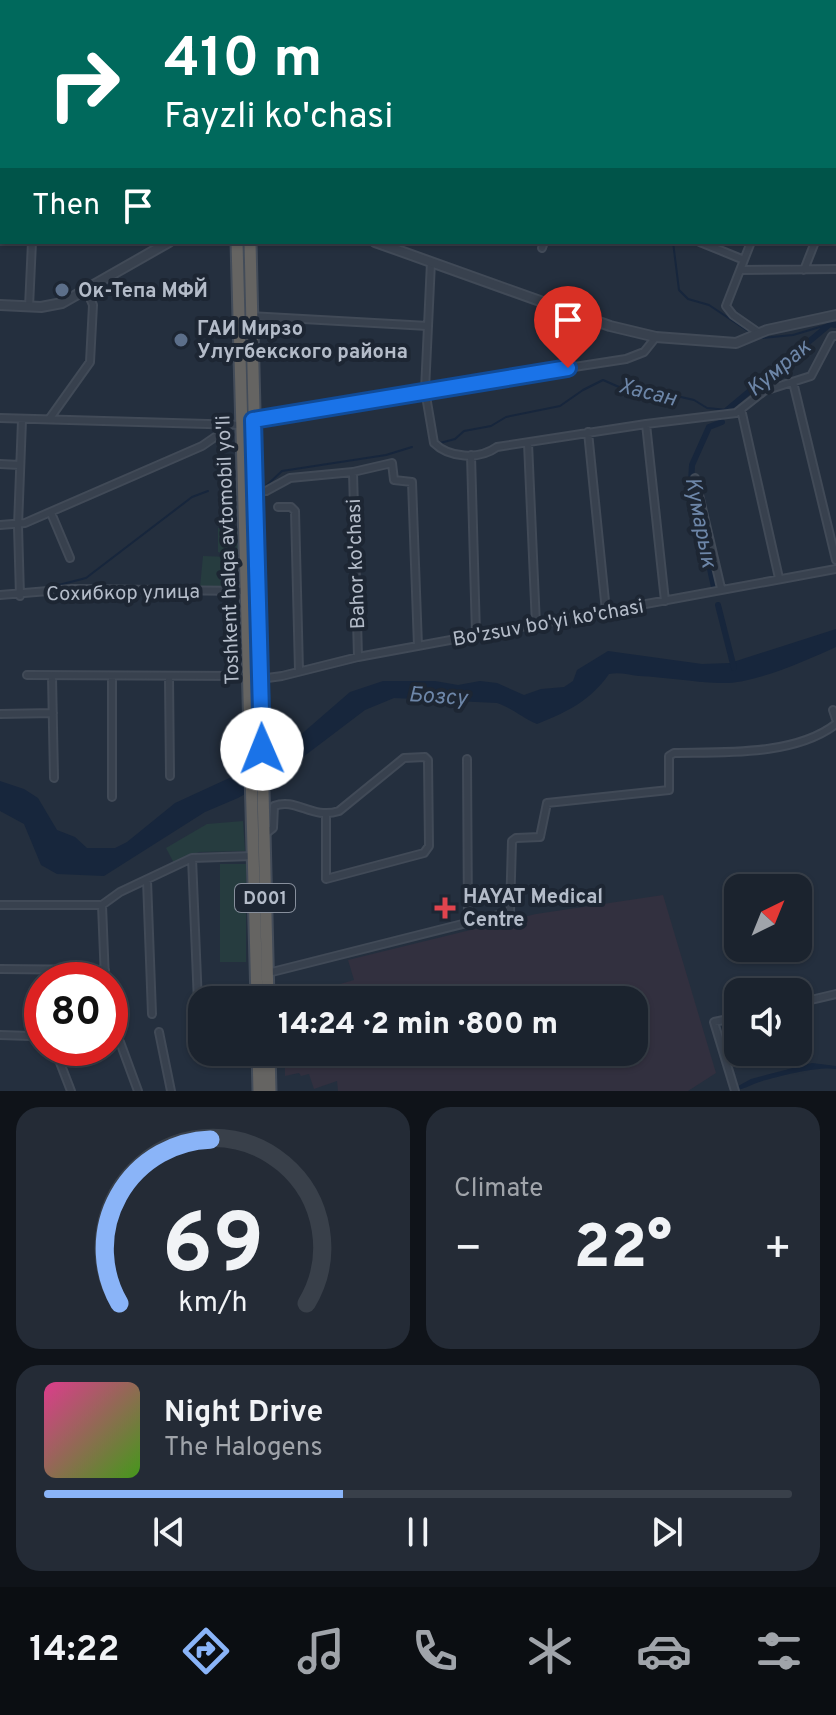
<!DOCTYPE html>
<html lang="en">
<head>
<meta charset="utf-8">
<style>
  :root { --surface:#1b232e; --page:#242b36; --text:#f1f3f6; --muted:#a0a4aa; --line:#39404a; --accent:#8ab4f8 }
  body { margin:0; font-family:Overpass,sans-serif; background:var(--page); color:var(--text); height:100vh; display:flex; flex-direction:column; font-size:30px; white-space:nowrap }
  * { box-sizing:border-box; margin:0 }
  p { font-size:26px; color:var(--muted) }
  .icon { flex:none; width:44px; height:44px; fill:none; stroke:currentColor; stroke-width:2; stroke-linecap:round; stroke-linejoin:round }
  .map { position:relative; height:1091px; overflow:hidden }
  .drawer { display:flex; flex-direction:column; gap:16px; padding:16px; background:#0f1319; flex:1 }
  .drawer>* { flex:none }
  .top-card { position:absolute; left:0px; top:0px; width:836px; height:244px; box-shadow:0 2px 6px #0004,0 0 0 2px var(--line); background:#00695c; color:#fff; overflow:hidden }
  .needle { width:52px; rotate:43deg }
  .tools { position:absolute; left:724px; top:874px; display:grid; gap:16px }
  .tools a { display:grid; place-items:center; width:88px; height:88px; border-radius:16px; background:var(--surface); box-shadow:0 2px 6px #0004,0 0 0 2px var(--line); font-size:40px }
  .speed { position:absolute; left:24px; top:962px; display:flex; gap:16px; font-size:40px; font-weight:700; text-align:center }
  .speed>* { display:grid; place-content:center; width:104px; height:104px; border-radius:50%; background:var(--surface); box-shadow:0 2px 6px #0004,0 0 0 2px var(--line); line-height:1 }
  .speed .limit { border:12px solid #d22; background:#fff; color:#111 }
  .pin { position:absolute; display:grid; place-items:center; width:68px; height:68px; color:#fff; margin:-82px -34px; border-radius:50% 50% 50% 0; rotate:-45deg; box-shadow:0 0 8px #0007 }
  .pin .icon { rotate:45deg }
  .me { position:absolute; width:88px; margin:-44px; rotate:359deg; stroke-linejoin:round; filter:drop-shadow(0 0 6px #0008) }
  .turn { display:flex; align-items:center; gap:28px; height:168px; padding:0 32px; font-size:36px }
  .turn .icon { width:104px; height:104px; stroke-width:2.5 }
  .turn b { display:block; font-size:56px; line-height:68px }
  .then { display:flex; align-items:center; height:76px; padding:0 32px; background:#0003; gap:16px; font-size:30px }
  .big { font-size:60px; font-weight:800; line-height:1.1 }
  .drawer .card { flex:1; display:flex; flex-direction:column; justify-content:center; gap:12px; min-width:0; padding:0 28px; border-radius:24px; background:var(--page) }
  .drawer .dial { align-items:center; gap:0 }
  .dial svg { height:208px; overflow:visible; fill:none; stroke:var(--line); stroke-width:7; stroke-linecap:round; text-anchor:middle }
  .dial text { fill:var(--text); stroke:none }
  .song { display:flex; align-items:center; gap:24px }
  .cover { width:96px; height:96px; border-radius:12px; background:linear-gradient(135deg,hsl(330 70% 55%),hsl(100 70% 35%)) }
  .played { height:8px; border-radius:4px; background:linear-gradient(90deg,var(--accent) 40%,var(--line) 40%) }
  .keys { display:flex; justify-content:space-around; direction:ltr }
  .heat { display:flex; justify-content:space-between; align-items:center; font-size:44px; direction:ltr }
  .drawer .tiles { flex:1; display:grid; gap:16px; grid-template-columns:1fr 1fr }
  .card:last-child { grid-column:span 2 }
  .trip { position:absolute; left:188px; top:986px; width:460px; height:80px; border-radius:24px; background:var(--surface); box-shadow:0 2px 6px #0004,0 0 0 2px var(--line); font-weight:800; line-height:80px; text-align:center }
  .tabs { display:flex; height:128px; justify-content:space-around; align-items:center; background:#0b0e12; color:var(--muted) }
  .tabs .icon { width:56px; height:56px }
  .tabs .active { color:var(--accent) }
  .tabs b { font-size:36px; color:var(--text) }
  .map>svg:first-child { display:block }
  .medical { fill:#32303f }
  .green { fill:#263c3f }
  .water { fill:#17263c }
  .lines { fill:none; stroke-linecap:round; stroke-linejoin:round }
  .stream { stroke:#17263c; stroke-width:2 }
  .canal { stroke:#17263c; stroke-width:6 }
  .minor-casing { stroke:#414a57; stroke-width:10 }
  .tertiary-casing { stroke:#414a57; stroke-width:12 }
  .trunk-casing { stroke:#434c59; stroke-width:15 }
  .minor { stroke:#38414e; stroke-width:6 }
  .tertiary { stroke:#38414e; stroke-width:8 }
  .trunk { stroke:#656462; stroke-width:11 }
  .route-casing { stroke:#114b97; stroke-width:20 }
  .route { stroke:#1a73e8; stroke-width:14 }
  .service-dot { fill:#5c6f8a; stroke:#1d2633; stroke-width:3 }
  .health-dot { fill:#e0444e; stroke:#1d2633; stroke-width:3 }
  .labels { text-anchor:middle; stroke-width:8; stroke-linejoin:round; paint-order:stroke }
  .shield { fill:#1d2633; stroke:#878f9c; stroke-width:2 }
  .shield-label { font-size:18px; font-weight:bold; fill:#b4bcc9 }
  .poi-label { font-size:20px; font-weight:bold; fill:#b4bcc9; stroke:#1d2633; text-anchor:start }
  .street-label { font-size:20px; fill:#b4bcc9; stroke:#1d2633 }
  .water-label { font-size:22px; font-style:italic; fill:#6d86a8; stroke:#1d2633 }
</style>
</head>
<body>
<div class="map">
<svg width="836" height="1091" viewBox="0 0 836 1091">
  <rect width="100%" height="100%" fill="#242f3e"/>
  <path class="medical" d="M663,895l53,178 -28,18h-350l-1,-10 -23,8 -5,-15 -8,2 -2,-3 -14,3v-24h349v-52h-349l69,-20 -6,-20 188,-46z"/>
  <path class="green" d="M242,242h4l-1,82 8,233h-3z
    M239,527v42l-7,-2 -1,-11 -13,-4v-24z
    M203,556l27,1 -1,14h-10l14,1 -1,16 -32,-1z
    M243,821l2,30 -46,1 -25,11 -8,-15 41,-24z
    M220,864h26v98h-26z"/>
  <path class="water" d="M836,629v18c-31,14 -84,38 -117,36 -27,-1 -54,-6 -80,-7 -11,-1 -18,-4 -30,-2 -19,27 -42,38 -72,50 -15,-6 -25,-16 -40,-21l-103,-5 -29,12 -87,66 -40,22 -33,14 -101,64 -47,-2 -16,-9 -17,-41 -24,-13v-30l24,8 14,9 19,32 18,7 12,11h28l12,-6 48,-39 100,-46 75,-65 33,-11h52l23,4 22,-4 17,2 27,12 17,-6 23,-2 9,-6 4,-11 31,-19 94,13 28,-1z
    M812,1063l24,3v3c-16,-3 -53,6 -70,11 -14,3 -22,11 -37,11l22,-12z"/>
  <g class="lines">
    <path class="stream" d="M657,2l1,-2
      M673,242l6,48 9,9 21,6 39,26
      M762,338l31,-3 37,-11
      M440,443l15,-4 9,-8 27,-5 15,-9 54,-11 23,-16 20,-10 16,7 27,2 48,11 13,8 20,2
      M266,486l16,-15 104,-16 26,-8
      M43,589l43,-11 106,-81 16,-6"/>
    <path class="canal" d="M727,410l103,-86 6,1
      M714,587l-23,-104 1,-18 17,-38 13,-5
      M718,605l16,63"/>
    <defs>
      <path id="minor" d="M55,2v-2
        M502,2l1,-2
        M549,2v-2
        M608,2l1,-2
        M834,196l2,-5
        M0,197h2
        M700,242l44,18
        M751,242l-25,64 7,9 26,18
        M542,248l2,-6
        M431,262l-6,128 9,53c15,15 45,17 63,4l149,-23 90,-11 28,-22 47,-15 21,-40h4
        M741,270l95,-1
        M804,270l11,-28
        M29,307l3,-65
        M251,316l177,10
        M793,382l43,178
        M741,409l38,169
        M0,418l242,7
        M50,418l40,-56 3,-57 -6,-14
        M253,420l172,-30 201,-31 18,-7 12,-15
        M646,424l19,177
        M588,432l18,179
        M528,443l8,182
        M471,455l5,180
        M0,464l20,1
        M353,472l5,185
        M695,478l26,110
        M255,492l11,-1 24,-13 63,-6 39,-9 2,17 18,2 6,164
        M278,507h13l4,4 4,160
        M51,513l19,45
        M0,525l25,-2 177,-77 16,-11 7,-9
        M0,595l72,-6 174,2
        M20,596l-2,-70 4,-106
        M27,675l222,1
        M52,676l2,102
        M169,677l1,99
        M260,679l22,-3 76,-19 478,-88
        M833,710l3,9
        M0,714l53,-1
        M467,759l1,163
        M112,797v-120
        M264,835l9,-7 1,-22c22,-9 38,14 65,5l65,-53 21,-1 3,3 1,86 -5,7 -98,26v-64
        M192,858l6,145
        M147,880l5,134
        M0,905h102l18,-13 72,-34 61,-2
        M102,905l3,75
        M0,969l105,1
        M268,973l242,-61 2,-71 4,-3 24,-1 7,-34 122,-13v-34l5,-3c49,-1 121,3 162,-29
        M798,1003l38,-9
        M159,1032l12,59
        M0,1035l31,1 11,4
        M110,1038l6,-1 4,5 18,49
        M59,1060l12,31
        M735,1091l-21,-69 24,-5"/>
      <path id="tertiary" d="M0,84h2
        M375,242l235,84 46,11 80,6 31,-13 69,-15
        M0,305l41,2 21,-4 107,-61"/>
      <path id="trunk" d="M299,2l1,-2
        M312,2l1,-2
        M237,242l20,758
        M250,242l18,758
        M258,1052l1,39
        M269,1052l1,39"/>
    </defs>
    <use href="#minor" class="minor-casing"/>
    <use href="#tertiary" class="tertiary-casing"/>
    <use href="#trunk" class="trunk-casing"/>
    <use href="#minor" class="minor"/>
    <use href="#tertiary" class="tertiary"/>
    <use href="#trunk" class="trunk"/>
  </g>
  <g class="lines">
    <defs>
      <path id="route" d="M262,749l-9,-329 315,-52"/>
    </defs>
    <use href="#route" class="route-casing"/>
    <use href="#route" class="route"/>
  </g>
  <g class="service-dot">
    <circle cx="62" cy="290" r="8"/>
    <circle cx="181" cy="340" r="8"/>
  </g>
  <path class="health-dot" d="M441 896h8v8h8v8h-8v8h-8v-8h-8v-8h8z"/>
  <g class="labels">
    <rect class="shield" x="235" y="884" width="60" height="28" rx="6"/>
    <g class="shield-label">
      <text x="265" y="904">D001</text>
    </g>
    <g class="poi-label">
      <text x="78" y="297">Ок-Тепа МФЙ</text>
      <text x="197" y="335">ГАИ Мирзо<tspan x="197" dy="23">Улугбекского района</tspan></text>
      <text x="463" y="903">HAYAT Medical<tspan x="463" dy="23">Centre</tspan></text>
    </g>
    <g class="street-label">
      <text transform="translate(227 550) rotate(-92)" y="7">Toshkent halqa avtomobil yo'li</text>
      <text transform="translate(355 564) rotate(-92)" y="7">Bahor ko'chasi</text>
      <text transform="translate(123 592) rotate(-1)" y="7">Сохибкор улица</text>
      <text transform="translate(548 622) rotate(-10)" y="7">Bo'zsuv bo'yi ko'chasi</text>
    </g>
    <g class="water-label">
      <text transform="translate(778 367) rotate(-40)" y="8">Кумрак</text>
      <text transform="translate(648 391) rotate(14)" y="8">Хасан</text>
      <text transform="translate(702 522) rotate(79)" y="8">Кумарык</text>
      <text transform="translate(438 695) rotate(4)" y="8">Бозсу</text>
    </g>
  </g>
</svg>
<div class="tools">
<a><svg class="needle" viewBox="-14 -14 28 28"><path d="M0-13l5 13h-10z" fill="#e53935"/><path d="M0 13l5-13h-10z" fill="#a0a4aa"/></svg></a>
<a><svg class="icon" aria-label="sound" viewBox="0 0 24 24"><path d="M4 9h4l5-4v14l-5-4H4zM17 9q2 3 0 6"/></svg></a>
</div>
<div class="speed"><div class="limit">80</div></div>
<div class="pin" style="left:568px;top:368px;background:#d93025"><svg class="icon" aria-label="arrive" viewBox="0 0 24 24"><path d="M6 21V4h12l-3 4 3 4H6"/></svg></div>
<svg class="me" style="left:262px;top:749px" viewBox="-20 -20 40 40"><circle r="19" fill="#fff"/><path d="M0-13L10 11 0 6-10 11z" fill="#1a73e8"/></svg>
<div class="trip">14:24 · 2 min · 800 m</div>
<div class="top-card">
<div class="turn"><svg class="icon" aria-label="right" viewBox="0 0 24 24"><path d="M7 20v-9h11M14 6l5 5-5 5"/></svg><div><b>410 m</b>Fayzli ko'chasi</div></div>
<div class="then">Then<svg class="icon" aria-label="arrive" viewBox="0 0 24 24"><path d="M6 21V4h12l-3 4 3 4H6"/></svg></div>
</div>
</div>
<section class="drawer">
<div class="tiles">
<div class="card dial"><svg viewBox="0 0 100 80">
<path d="M14 69A42 42 0 1 1 86 69"/>
<path d="M14 69A42 42 0 0 1 49 6" stroke="#8ab4f8"/>
<text x="50" y="56" font-size="32" font-weight="700">69</text>
<text x="50" y="72" font-size="11">km/h</text>
</svg></div>
<div class="card"><p>Climate</p>
<div class="heat"><a>−</a><b class="big">22°</b><a>+</a></div>
</div>
<div class="card">
<div class="song"><i class="cover"></i><div><b>Night Drive</b><p>The Halogens</p></div></div>
<div class="played"></div>
<div class="keys"><svg class="icon" aria-label="previous" viewBox="0 0 24 24"><path d="M18 5L8 12l10 7zM5 5v14"/></svg><svg class="icon" aria-label="pause" viewBox="0 0 24 24"><path d="M8 5v14M16 5v14"/></svg><svg class="icon" aria-label="next" viewBox="0 0 24 24"><path d="M6 5l10 7-10 7zM19 5v14"/></svg></div>
</div>
</div>
</section>
<nav class="tabs">
<b>14:22</b>
<svg class="icon active" aria-label="directions" viewBox="0 0 24 24"><path d="M12 3l9 9-9 9-9-9zM9 14v-3h6M13 9l2 2-2 2"/></svg>
<svg class="icon" aria-label="music" viewBox="0 0 24 24"><path d="M9 18V5l10-2v13"/><circle cx="6" cy="18" r="3"/><circle cx="16" cy="16" r="3"/></svg>
<svg class="icon" aria-label="phone" viewBox="0 0 24 24"><path d="M5 4h4l2 5-3 2q2 4 5 5l2-3 5 2v4C11 20 4 13 5 4z"/></svg>
<svg class="icon" aria-label="climate" viewBox="0 0 24 24"><path d="M12 3v18M4 7l16 10M4 17L20 7"/></svg>
<svg class="icon" aria-label="car" viewBox="0 0 24 24"><path d="M5 17H2v-5l4-1 3-4h7l3 4 3 1v5h-3M9 17h6M6 11h13"/><circle cx="7" cy="17" r="2"/><circle cx="17" cy="17" r="2"/></svg>
<svg class="icon" aria-label="filters" viewBox="0 0 24 24"><path d="M4 7h16M4 17h16"/><circle cx="9" cy="7" r="2"/><circle cx="15" cy="17" r="2"/></svg>
</nav>
</body>
</html>
